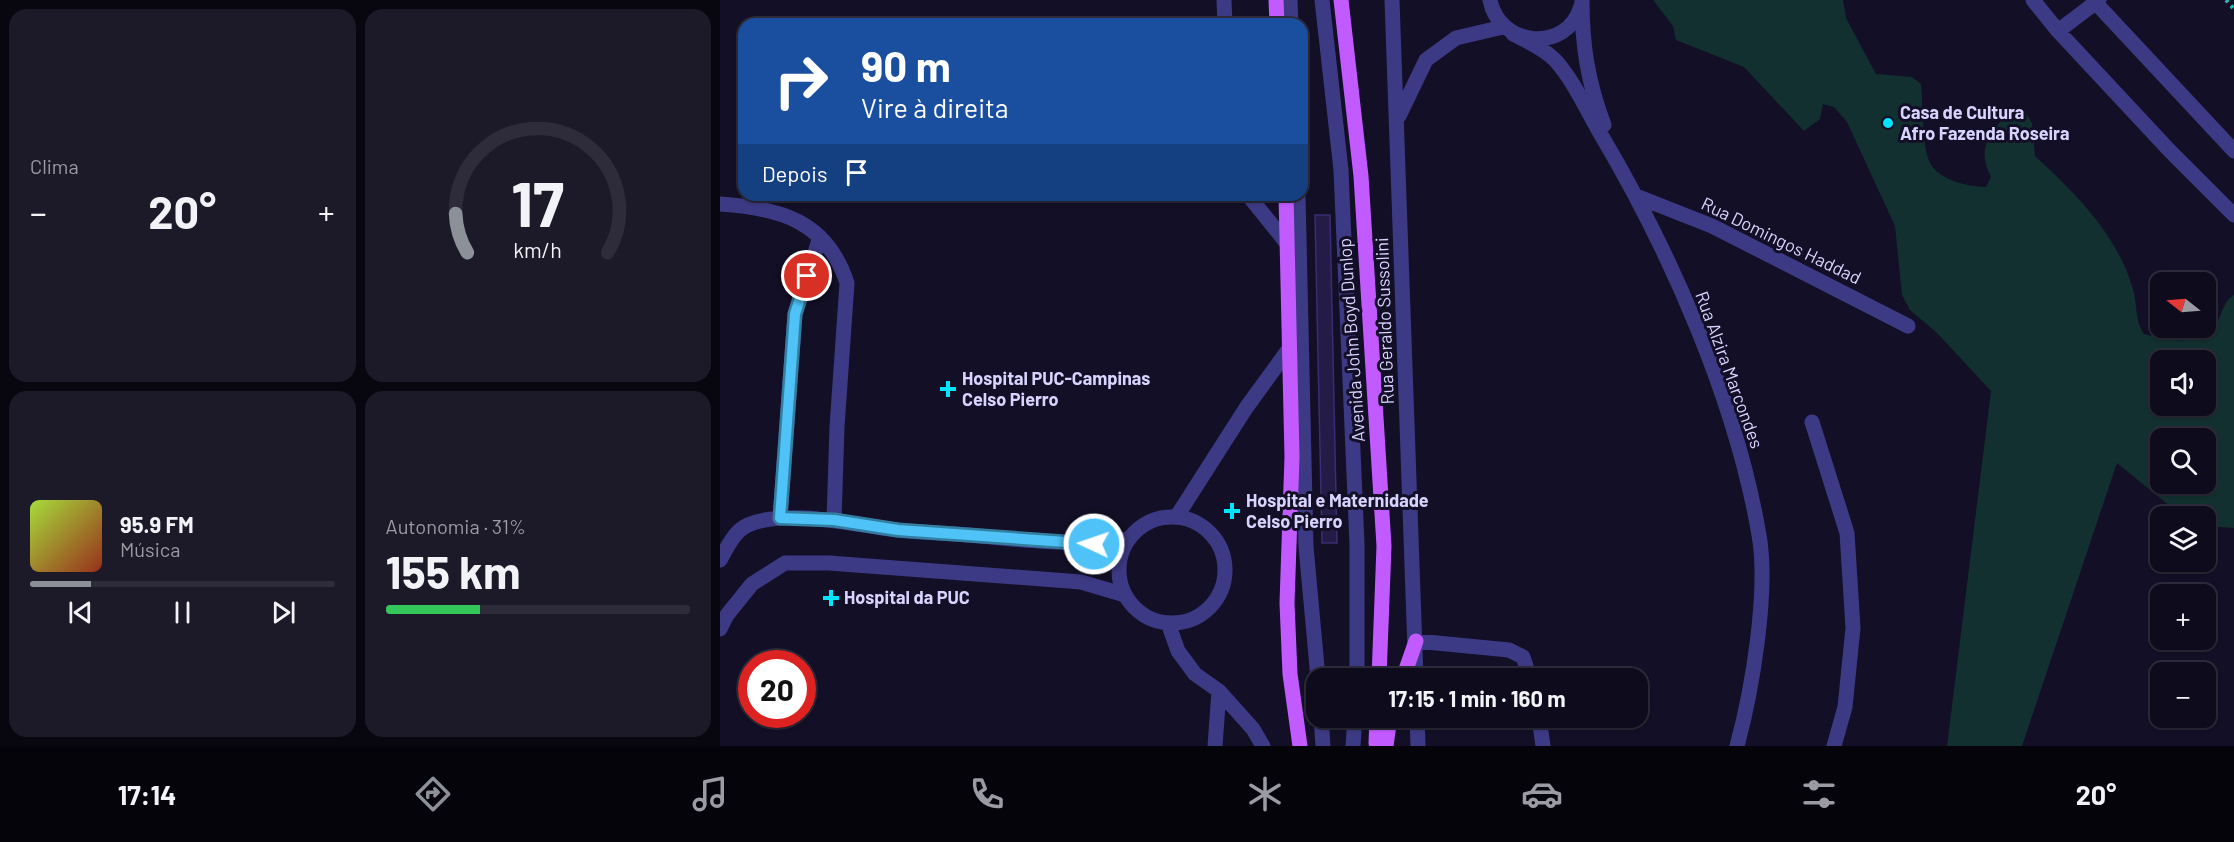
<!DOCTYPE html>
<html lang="pt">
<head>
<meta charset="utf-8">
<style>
  :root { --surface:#0e0b1c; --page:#1c1929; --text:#f1f3f6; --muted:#9b9ba3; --line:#2e2b3b; --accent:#8c9099 }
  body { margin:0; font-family:Barlow,sans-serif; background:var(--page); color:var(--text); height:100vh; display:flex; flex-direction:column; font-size:22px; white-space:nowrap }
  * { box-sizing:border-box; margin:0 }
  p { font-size:20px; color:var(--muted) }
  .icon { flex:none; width:33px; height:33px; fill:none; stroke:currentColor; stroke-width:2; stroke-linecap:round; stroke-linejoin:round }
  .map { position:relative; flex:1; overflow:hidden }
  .panel { display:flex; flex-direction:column; gap:9px; padding:9px; background:#08060f; width:720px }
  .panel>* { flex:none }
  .top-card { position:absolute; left:18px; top:18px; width:570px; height:183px; border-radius:18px; box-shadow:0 2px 4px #0004,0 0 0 2px var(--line); background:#1a4fa0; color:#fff; overflow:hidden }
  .needle { width:39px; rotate:287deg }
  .fabs { position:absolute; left:1430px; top:272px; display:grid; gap:12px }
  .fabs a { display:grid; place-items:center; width:66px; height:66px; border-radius:12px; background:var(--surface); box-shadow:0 2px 4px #0004,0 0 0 2px var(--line); font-size:30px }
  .speed { position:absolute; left:18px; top:650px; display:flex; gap:12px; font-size:30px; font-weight:700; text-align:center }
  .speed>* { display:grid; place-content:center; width:78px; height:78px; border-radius:50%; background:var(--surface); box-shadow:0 2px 4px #0004,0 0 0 2px var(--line); line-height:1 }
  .speed .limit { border:9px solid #d22; background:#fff; color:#111 }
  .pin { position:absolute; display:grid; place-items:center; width:51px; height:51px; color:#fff; margin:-26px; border:3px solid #fff; border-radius:50%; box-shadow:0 2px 6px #0007 }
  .me { position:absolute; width:66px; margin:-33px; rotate:273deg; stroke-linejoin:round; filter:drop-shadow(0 0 4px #0008) }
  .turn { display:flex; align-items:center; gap:21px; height:126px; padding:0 24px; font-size:27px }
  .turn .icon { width:78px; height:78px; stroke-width:2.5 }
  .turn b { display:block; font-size:42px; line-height:51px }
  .then { display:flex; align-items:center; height:57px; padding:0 24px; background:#0003; gap:12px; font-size:22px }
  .big { font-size:45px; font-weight:700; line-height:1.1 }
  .panel .widget { flex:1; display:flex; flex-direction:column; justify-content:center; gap:9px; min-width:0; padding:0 21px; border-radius:18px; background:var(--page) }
  .panel .dial { align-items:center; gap:0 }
  .dial svg { height:156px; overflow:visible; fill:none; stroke:var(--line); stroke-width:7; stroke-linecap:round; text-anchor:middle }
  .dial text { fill:var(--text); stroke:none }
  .song { display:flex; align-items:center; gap:18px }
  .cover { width:72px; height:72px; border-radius:9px; background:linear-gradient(135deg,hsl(80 70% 55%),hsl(10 70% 35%)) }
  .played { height:6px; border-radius:3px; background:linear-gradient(90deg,var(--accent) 20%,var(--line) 20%) }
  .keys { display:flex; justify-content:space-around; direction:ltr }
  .heat { display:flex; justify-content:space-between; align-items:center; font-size:33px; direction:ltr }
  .charge { height:9px; border-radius:4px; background:linear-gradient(90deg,#34c759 31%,var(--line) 0) }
  .panel .tiles { flex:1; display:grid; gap:9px; grid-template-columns:repeat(2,1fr) }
  .trip { position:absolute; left:586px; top:668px; width:342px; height:60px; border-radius:18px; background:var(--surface); box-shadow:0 2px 4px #0004,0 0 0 2px var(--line); font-weight:700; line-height:60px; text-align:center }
  .dock { display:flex; height:96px; justify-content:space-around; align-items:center; background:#06040b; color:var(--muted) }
  .dock .icon { width:42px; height:42px }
  .dock .on { color:var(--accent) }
  .dock b { font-size:27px; color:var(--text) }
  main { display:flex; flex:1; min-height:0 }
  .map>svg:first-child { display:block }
  .green { fill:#12302f; fill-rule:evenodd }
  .building { fill:#241b47; stroke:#3b2d73; stroke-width:1.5 }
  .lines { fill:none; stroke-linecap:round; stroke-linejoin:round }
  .path { stroke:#2fb8b0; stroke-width:4; stroke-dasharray:3 4.5; stroke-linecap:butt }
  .minor { stroke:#3d3a85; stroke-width:15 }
  .major { stroke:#c25bff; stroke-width:15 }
  .route-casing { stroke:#337fa1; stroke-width:15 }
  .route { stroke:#4fc3f7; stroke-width:10 }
  .poi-dot { fill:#00e5ff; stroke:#130f26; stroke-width:2 }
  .labels { text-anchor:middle; stroke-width:6; stroke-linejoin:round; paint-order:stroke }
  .poi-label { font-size:18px; font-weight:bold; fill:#d9d4ff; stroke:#130f26; text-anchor:start }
  .street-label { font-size:18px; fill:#d9d4ff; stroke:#130f26 }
</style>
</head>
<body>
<main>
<section class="panel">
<div class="tiles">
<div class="widget"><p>Clima</p>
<div class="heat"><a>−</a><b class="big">20°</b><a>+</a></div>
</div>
<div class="widget dial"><svg viewBox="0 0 100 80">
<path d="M14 69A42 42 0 1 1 86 69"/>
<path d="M14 69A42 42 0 0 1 8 49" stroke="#8c9099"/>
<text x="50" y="56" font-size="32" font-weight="700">17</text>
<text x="50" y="72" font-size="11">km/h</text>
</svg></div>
<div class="widget">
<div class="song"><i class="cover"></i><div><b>95.9 FM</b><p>Música</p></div></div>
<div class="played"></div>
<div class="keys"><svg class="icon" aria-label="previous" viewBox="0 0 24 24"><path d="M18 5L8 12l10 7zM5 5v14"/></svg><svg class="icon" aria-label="pause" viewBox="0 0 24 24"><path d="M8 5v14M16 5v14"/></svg><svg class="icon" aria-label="next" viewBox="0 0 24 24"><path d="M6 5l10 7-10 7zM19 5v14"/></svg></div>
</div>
<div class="widget"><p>Autonomia · 31%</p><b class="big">155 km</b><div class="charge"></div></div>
</div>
</section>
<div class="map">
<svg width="1514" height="746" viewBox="0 0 1514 746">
  <rect width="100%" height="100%" fill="#130f26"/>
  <path class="green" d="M933,0h190l3,18 30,56 36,3 9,7c2,22 1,54 7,74 6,21 39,29 58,29l5,-10c-16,-31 1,-45 20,-68l13,1 8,13 3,33c39,36 81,77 97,130 6,17 2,33 12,48 27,6 62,16 75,-16 4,-8 6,-18 15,-23v233l-29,-2v-10h-23l-65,-53 -95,283h-75l44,-355 -54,-58 -27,-23 -8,-15 -7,-69 -48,-104 -13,-15 -11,-3 -3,15 -16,12 -60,-64 -68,-27 -3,-14zM1440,360h45v45h-45zM1440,438h45v45h-45z"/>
  <path class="building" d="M595,215h15l7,328h-15z"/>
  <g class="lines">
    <path class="path" d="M1506,0l8,9"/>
    <path class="minor" d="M504,0l1,24
      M570,0l1,24
      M602,0l19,170 16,374v134
      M672,0l24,678
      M770,0c9,47 77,54 91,6
      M862,0c0,45 6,83 22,125
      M1313,0l25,31 111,119 65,65
      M1373,0l141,151
      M1338,31l41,-31
      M793,34c15,8 30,14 42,26 19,21 31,49 45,73 70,118 136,267 159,402 10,56 -7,156 -22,211
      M679,116l27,-56 30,-22 47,-11
      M528,195l41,51
      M578,195l8,352 12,131
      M916,196l76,30 196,100
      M0,204c60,4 107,17 127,79l-10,144 -3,93
      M1092,422l35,111 6,95 -8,79 -11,39
      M457,516l69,-108 45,-62
      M399 570a53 53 0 1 1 106 0a53 53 0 1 1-106 0Z
      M60,518l15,-204 25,-77
      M0,560c7,-12 14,-29 28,-35 38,-17 108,0 149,5 27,3 55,3 82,6 50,4 100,11 150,3
      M448,623l10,28 17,23 24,17 34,38 10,17
      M0,629l7,-14 25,-31 33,-21h44l252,19 44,13
      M696,641l93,9 14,7 7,21
      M601,717l2,29
      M697,717l1,29
      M819,717l4,29
      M495,746l4,-55
      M633,746l2,-29"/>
    <path class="major" d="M556,0l1,24
      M621,0l20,176 23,370 -5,132
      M566,195l6,262 -5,146 3,71 10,72
      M683,678l13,-37
      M656,743l1,-26
      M666,746l4,-29"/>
  </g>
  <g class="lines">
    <defs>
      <path id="route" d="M87,276l-12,38 -15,204 54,2 64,10 196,14"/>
    </defs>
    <use href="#route" class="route-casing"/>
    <use href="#route" class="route"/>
  </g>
  <g class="poi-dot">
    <circle cx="1168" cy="123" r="6"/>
    <path d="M225 380h6v6h6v6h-6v6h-6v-6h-6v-6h6z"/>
    <path d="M509 502h6v6h6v6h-6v6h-6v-6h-6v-6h6z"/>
    <path d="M108 589h6v6h6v6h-6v6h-6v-6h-6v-6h6z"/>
  </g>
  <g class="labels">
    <g class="poi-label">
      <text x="1180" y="119">Casa de Cultura<tspan x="1180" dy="21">Afro Fazenda Roseira</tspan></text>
      <text x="242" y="385">Hospital PUC-Campinas<tspan x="242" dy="21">Celso Pierro</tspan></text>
      <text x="526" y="507">Hospital e Maternidade<tspan x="526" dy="21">Celso Pierro</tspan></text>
      <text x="124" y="604">Hospital da PUC</text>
    </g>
    <g class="street-label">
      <text transform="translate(1061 241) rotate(26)" y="6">Rua Domingos Haddad</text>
      <text transform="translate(665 321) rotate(-92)" y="6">Rua Geraldo Sussolini</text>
      <text transform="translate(632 340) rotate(-94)" y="6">Avenida John Boyd Dunlop</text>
      <text transform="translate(1009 370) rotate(70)" y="6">Rua Alzira Marcondes</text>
    </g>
  </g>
</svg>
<div class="fabs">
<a><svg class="needle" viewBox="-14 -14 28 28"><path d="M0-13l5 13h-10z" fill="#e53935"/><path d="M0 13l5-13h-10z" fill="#9b9ba3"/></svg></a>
<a><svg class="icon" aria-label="sound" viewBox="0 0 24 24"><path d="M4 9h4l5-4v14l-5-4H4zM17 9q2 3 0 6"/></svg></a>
<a><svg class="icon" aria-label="search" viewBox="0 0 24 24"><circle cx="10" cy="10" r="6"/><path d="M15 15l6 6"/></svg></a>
<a><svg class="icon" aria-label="layers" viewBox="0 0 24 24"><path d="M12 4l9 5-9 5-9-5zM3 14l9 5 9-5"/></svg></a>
<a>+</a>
<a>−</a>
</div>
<div class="speed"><div class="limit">20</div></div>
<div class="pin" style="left:87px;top:276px;background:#d93025"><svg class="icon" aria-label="arrive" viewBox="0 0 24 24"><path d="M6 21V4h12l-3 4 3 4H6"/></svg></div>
<svg class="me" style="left:374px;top:544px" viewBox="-20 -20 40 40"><circle r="17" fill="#4fc3f7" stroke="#fff" stroke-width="3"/><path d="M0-11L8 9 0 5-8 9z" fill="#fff"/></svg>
<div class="trip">17:15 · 1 min · 160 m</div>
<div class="top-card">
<div class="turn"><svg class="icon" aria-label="right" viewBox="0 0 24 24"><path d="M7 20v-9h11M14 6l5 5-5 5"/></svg><div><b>90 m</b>Vire à direita</div></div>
<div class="then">Depois<svg class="icon" aria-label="arrive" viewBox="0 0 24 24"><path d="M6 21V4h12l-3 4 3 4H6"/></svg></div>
</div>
</div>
</main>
<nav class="dock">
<b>17:14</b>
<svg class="icon on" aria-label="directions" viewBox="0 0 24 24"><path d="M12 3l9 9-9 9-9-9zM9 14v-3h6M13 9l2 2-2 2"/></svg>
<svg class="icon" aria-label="music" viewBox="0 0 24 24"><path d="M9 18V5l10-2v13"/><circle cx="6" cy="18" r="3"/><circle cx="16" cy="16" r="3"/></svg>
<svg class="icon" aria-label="phone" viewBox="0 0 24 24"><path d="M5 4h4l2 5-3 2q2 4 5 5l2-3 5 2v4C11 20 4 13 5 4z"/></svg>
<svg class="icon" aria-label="climate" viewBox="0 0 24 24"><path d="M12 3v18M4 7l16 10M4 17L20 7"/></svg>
<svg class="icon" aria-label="car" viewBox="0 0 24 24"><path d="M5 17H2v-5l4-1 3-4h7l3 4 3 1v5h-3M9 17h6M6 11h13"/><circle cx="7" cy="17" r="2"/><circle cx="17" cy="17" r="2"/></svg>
<svg class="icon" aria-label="filters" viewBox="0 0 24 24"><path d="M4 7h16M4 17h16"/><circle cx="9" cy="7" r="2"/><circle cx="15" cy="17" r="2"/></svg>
<b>20°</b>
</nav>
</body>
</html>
